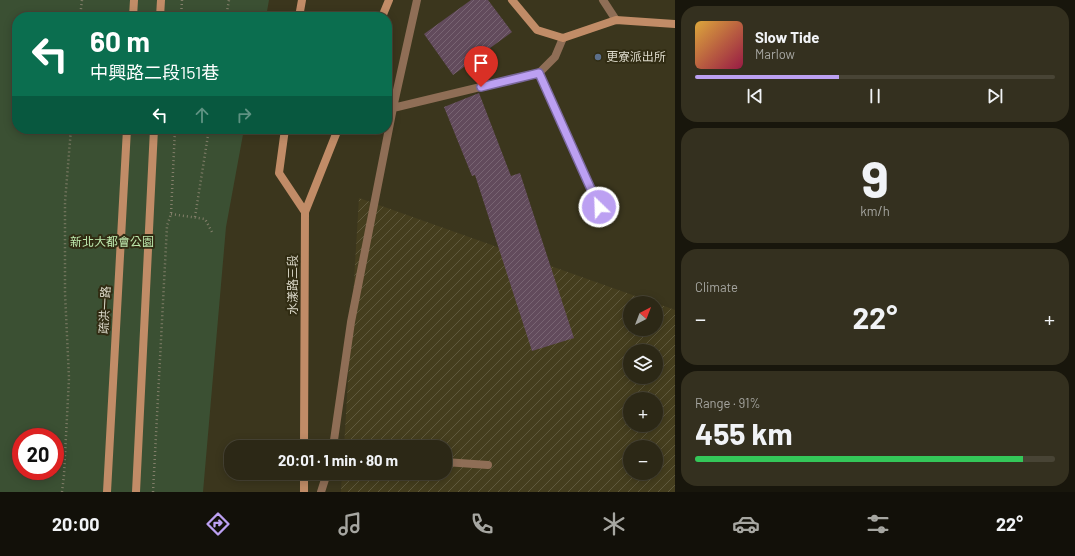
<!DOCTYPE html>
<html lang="en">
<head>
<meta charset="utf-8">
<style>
  :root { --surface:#2c2816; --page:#34301f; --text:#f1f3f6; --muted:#a6a6a1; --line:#484435; --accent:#bca0f2 }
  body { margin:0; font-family:Barlow,"Noto Sans TC",sans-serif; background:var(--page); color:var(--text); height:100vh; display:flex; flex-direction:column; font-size:15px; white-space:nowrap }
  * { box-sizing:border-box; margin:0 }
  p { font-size:13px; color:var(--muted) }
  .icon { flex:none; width:22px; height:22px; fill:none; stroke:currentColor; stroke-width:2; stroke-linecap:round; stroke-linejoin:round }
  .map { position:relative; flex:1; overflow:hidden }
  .sheet { display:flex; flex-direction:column; gap:6px; padding:6px; background:#18160c; width:400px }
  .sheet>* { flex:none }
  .guide { position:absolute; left:12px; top:12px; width:380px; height:122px; border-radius:16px; box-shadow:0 2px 10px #0003,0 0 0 1px var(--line); background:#0b6e4f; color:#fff; overflow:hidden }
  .needle { width:26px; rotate:42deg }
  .fabs { position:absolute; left:623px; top:296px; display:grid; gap:8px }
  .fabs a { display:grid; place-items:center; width:40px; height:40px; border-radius:50%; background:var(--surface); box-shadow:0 2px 10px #0003,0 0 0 1px var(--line); font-size:20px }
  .speed { position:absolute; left:12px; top:428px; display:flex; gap:8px; font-size:20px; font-weight:700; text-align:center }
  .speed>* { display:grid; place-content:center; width:52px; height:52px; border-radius:50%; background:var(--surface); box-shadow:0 2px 10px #0003,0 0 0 1px var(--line); line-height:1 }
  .speed .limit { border:6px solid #d22; background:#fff; color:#111 }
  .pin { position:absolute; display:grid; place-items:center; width:34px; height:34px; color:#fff; margin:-41px -17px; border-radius:50% 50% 50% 0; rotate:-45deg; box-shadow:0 0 4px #0007 }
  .pin .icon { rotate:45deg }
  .me { position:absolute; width:44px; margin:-22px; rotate:336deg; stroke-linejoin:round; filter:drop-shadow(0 0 3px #0008) }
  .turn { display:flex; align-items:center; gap:14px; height:84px; padding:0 12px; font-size:18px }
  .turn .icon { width:52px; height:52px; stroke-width:2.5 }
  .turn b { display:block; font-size:28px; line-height:34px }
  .lanes { display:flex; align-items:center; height:38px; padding:0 12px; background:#0003; justify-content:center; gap:20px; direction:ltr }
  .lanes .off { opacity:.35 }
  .big { font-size:30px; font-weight:700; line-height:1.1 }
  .sheet .card { flex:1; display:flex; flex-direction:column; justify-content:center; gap:6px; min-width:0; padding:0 14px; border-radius:16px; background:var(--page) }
  .sheet .dial { align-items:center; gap:0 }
  .dial b { font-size:52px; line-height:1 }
  .song { display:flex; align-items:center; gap:12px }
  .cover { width:48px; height:48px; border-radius:6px; background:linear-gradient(135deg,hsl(40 70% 55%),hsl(340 70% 35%)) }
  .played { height:4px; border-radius:2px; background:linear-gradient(90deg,var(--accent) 40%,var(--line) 40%) }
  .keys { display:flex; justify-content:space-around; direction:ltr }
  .heat { display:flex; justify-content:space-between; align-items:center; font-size:22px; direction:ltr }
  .charge { height:6px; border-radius:3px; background:linear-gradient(90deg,#34c759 91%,var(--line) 0) }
  .trip { position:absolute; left:224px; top:440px; width:228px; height:40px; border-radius:16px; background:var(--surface); box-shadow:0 2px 10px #0003,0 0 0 1px var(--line); font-weight:700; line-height:40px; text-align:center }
  .tabs { display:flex; height:64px; justify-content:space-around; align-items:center; background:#121009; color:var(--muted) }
  .tabs .icon { width:28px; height:28px }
  .tabs .selected { color:var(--accent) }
  .tabs b { font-size:18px; color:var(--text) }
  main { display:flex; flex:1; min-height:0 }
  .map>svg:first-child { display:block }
  .industrial { fill:url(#industrial-furrows); fill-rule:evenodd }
  .park { fill:#3b5033; fill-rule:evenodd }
  .building { fill:url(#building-hatch) }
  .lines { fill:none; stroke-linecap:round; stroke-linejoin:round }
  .path { stroke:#837f6a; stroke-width:2.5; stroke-dasharray:1 3; stroke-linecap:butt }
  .lane { stroke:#8f6e56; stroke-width:8 }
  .secondary { stroke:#c18c67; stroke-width:8 }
  .route-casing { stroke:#7a689d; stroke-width:10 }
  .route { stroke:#bca0f2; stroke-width:7 }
  .service-dot { fill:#5c6f8a; stroke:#312c13; stroke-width:1.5 }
  .labels { text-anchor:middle; stroke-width:4; stroke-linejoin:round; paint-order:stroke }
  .poi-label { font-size:12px; fill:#dcd9ca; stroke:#312c13; text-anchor:start }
  .park-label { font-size:12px; fill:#bde8ad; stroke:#312c13 }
  .street-label { font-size:12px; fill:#dcd9ca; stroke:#312c13 }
</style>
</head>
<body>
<main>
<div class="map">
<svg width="675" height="492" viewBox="0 0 675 492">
  <defs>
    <pattern id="industrial-furrows" width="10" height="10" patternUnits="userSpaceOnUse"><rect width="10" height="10" fill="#453e1e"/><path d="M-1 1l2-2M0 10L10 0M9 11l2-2" fill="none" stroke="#5f593d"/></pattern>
    <pattern id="building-hatch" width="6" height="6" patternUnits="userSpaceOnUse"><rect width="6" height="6" fill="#624b5c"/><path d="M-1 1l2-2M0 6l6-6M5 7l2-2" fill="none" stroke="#786472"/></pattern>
  </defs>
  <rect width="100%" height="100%" fill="#3b361d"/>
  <path class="industrial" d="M359,198l296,105h-25v26h26v-26l19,7v182h-334l1,-19h103v-26h-101zM630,351h26v26h-26zM630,399h26v26h-26zM630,447h26v26h-26z"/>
  <path class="park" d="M0,0h269l-3,17h-249v112h227l-18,98 -23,265h-203zM21,437h34v34h-34z"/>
  <path class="building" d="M471,0h17l24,32 -59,43 -29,-41z
    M479,93l32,83 9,-3 54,165 -42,13 -57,-176 -3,1 -28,-69z"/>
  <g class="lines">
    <path class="path" d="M80,17l2,-17
      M181,17l1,-17
      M226,17l3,-17
      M171,214l34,5 7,13
      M195,217l14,-88
      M62,492l2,-17 5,-97 -4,-85v-91l6,-73
      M153,492l14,-266 4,-12 4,-85"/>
    <path class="lane" d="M603,0l13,20
      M539,73l60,134
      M393,108l146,-35 16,-16 8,-19
      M333,447l18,-125 42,-214 24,-108
      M445,462l43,3
      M321,492l6,-19"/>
    <path class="secondary" d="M512,0l25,30 26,8 53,-18 59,4
      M133,17l1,-17
      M160,17l1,-17
      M299,17l3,-17
      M382,17l7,-17
      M285,129l-6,44 26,39
      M304,447l1,-235 33,-83
      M107,492l20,-363
      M136,492l18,-363
      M304,492v-19"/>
  </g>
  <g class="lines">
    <defs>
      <path id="route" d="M481,87l58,-14 60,134"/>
    </defs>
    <use href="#route" class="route-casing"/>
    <use href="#route" class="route"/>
  </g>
  <circle class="service-dot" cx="598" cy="57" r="4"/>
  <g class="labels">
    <g class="poi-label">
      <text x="606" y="61">更寮派出所</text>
    </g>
    <g class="park-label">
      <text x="112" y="246">新北大都會公園</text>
    </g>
    <g class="street-label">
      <text transform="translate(293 285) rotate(-90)" y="4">水漾路三段</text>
      <text transform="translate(105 310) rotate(-87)" y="4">疏洪一路</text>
    </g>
  </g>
</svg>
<div class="fabs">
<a><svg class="needle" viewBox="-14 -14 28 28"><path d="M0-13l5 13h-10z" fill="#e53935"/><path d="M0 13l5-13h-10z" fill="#a6a6a1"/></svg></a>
<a><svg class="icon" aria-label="layers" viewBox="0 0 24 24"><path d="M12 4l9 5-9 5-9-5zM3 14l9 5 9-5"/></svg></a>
<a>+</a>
<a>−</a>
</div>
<div class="speed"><div class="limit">20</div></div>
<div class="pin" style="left:481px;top:87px;background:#d93025"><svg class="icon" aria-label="arrive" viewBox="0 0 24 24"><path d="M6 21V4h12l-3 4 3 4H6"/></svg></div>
<svg class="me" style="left:599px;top:207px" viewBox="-20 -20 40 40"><circle r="17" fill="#bca0f2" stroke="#fff" stroke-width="3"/><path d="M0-11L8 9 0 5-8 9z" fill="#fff"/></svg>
<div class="trip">20:01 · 1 min · 80 m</div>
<div class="guide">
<div class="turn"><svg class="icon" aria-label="left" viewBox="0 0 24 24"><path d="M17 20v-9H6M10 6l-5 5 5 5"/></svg><div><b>60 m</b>中興路二段151巷</div></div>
<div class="lanes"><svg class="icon" aria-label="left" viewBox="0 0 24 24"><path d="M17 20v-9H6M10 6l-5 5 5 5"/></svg><svg class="icon off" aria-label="ahead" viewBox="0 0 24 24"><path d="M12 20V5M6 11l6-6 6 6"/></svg><svg class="icon off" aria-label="right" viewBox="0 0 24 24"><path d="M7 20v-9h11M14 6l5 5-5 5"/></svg></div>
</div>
</div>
<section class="sheet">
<div class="card">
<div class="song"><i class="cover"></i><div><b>Slow Tide</b><p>Marlow</p></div></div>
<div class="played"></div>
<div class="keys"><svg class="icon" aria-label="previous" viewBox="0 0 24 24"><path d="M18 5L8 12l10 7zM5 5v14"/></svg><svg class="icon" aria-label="pause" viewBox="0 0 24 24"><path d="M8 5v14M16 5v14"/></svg><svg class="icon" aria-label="next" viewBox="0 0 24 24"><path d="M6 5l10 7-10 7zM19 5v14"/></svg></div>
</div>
<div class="card dial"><b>9</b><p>km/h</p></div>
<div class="card"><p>Climate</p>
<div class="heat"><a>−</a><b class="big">22°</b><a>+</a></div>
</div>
<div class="card"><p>Range · 91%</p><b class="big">455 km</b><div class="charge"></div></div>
</section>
</main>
<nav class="tabs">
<b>20:00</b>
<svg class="icon selected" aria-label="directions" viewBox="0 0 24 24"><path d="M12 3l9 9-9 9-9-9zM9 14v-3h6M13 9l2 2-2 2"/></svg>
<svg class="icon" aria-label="music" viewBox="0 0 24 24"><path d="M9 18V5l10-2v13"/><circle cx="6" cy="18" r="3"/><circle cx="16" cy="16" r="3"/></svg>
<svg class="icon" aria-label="phone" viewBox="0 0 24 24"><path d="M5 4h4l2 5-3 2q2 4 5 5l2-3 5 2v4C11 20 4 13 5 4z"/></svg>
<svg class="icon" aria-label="climate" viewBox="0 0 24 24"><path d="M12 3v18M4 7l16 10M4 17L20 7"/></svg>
<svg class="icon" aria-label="car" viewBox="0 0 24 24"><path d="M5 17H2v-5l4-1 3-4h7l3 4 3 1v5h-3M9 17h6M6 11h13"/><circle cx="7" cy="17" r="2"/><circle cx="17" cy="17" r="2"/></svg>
<svg class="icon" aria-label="filters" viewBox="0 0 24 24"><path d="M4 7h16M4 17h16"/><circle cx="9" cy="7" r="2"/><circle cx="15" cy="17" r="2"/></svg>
<b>22°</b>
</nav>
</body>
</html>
